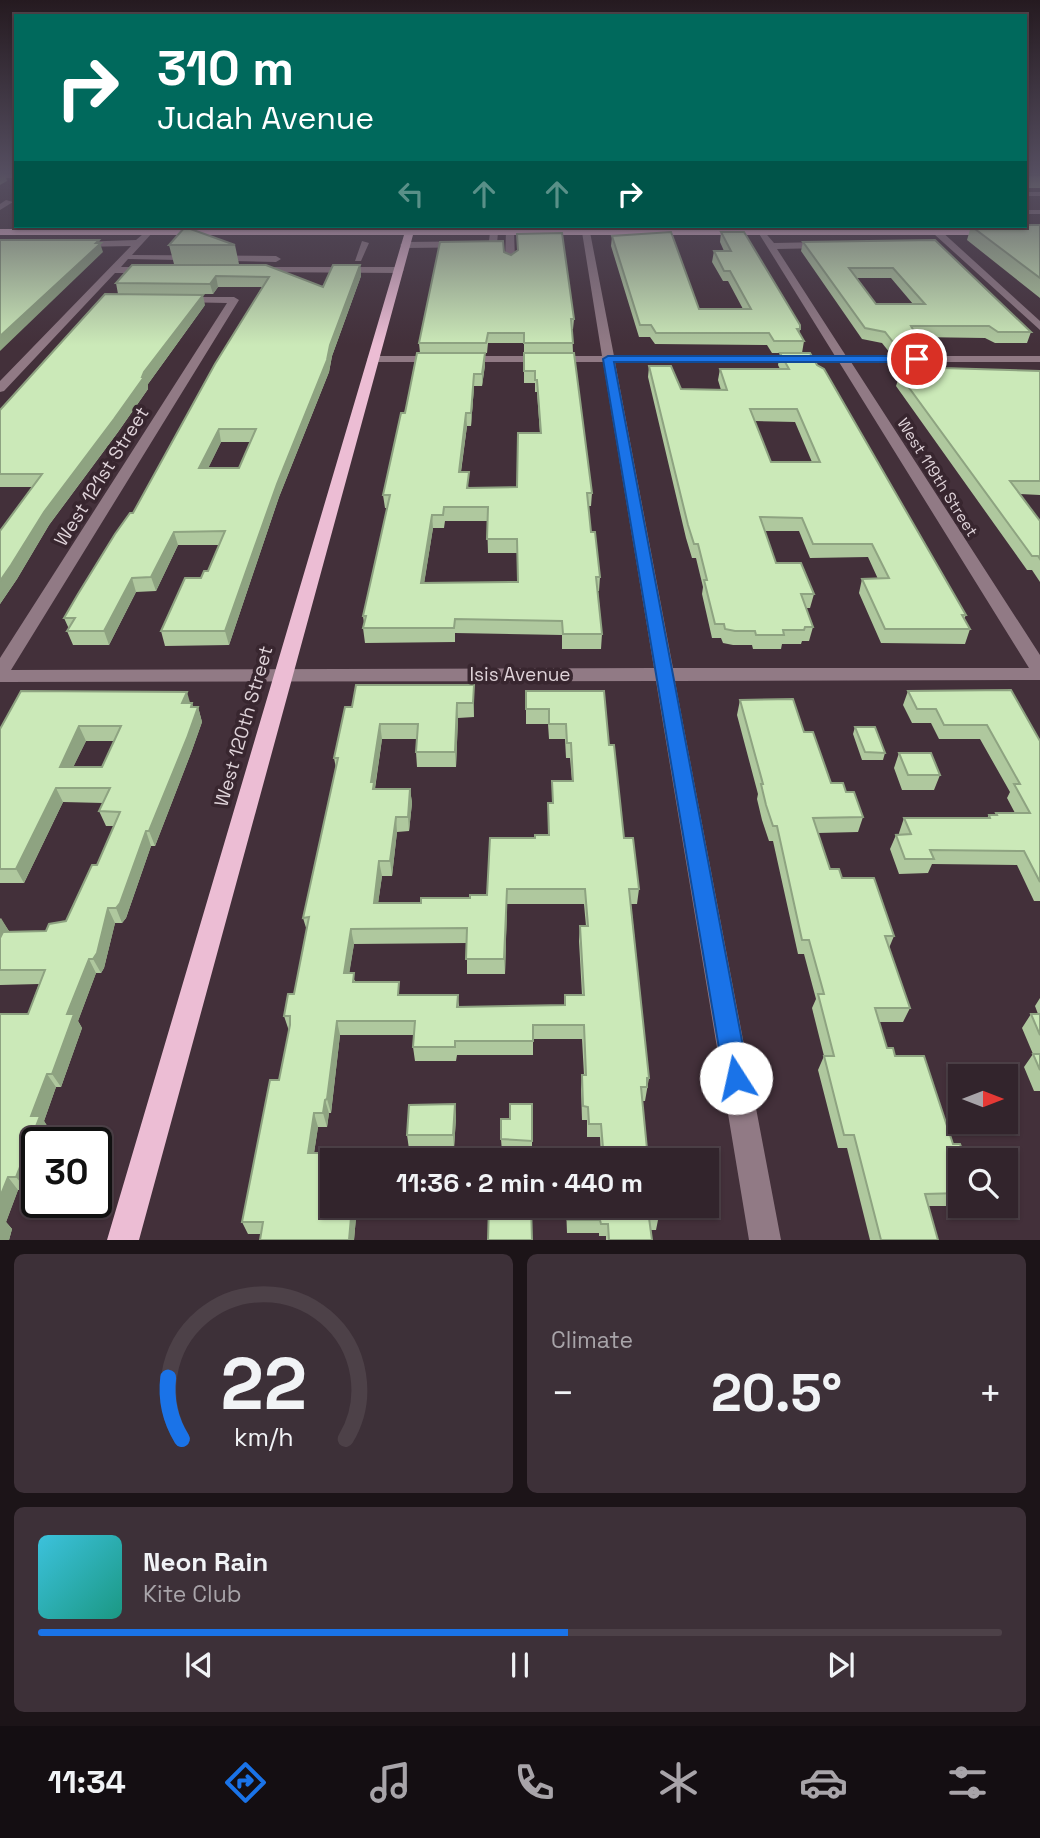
<!DOCTYPE html>
<html lang="en">
<head>
<meta charset="utf-8">
<style>
  :root { --surface:#32242c; --page:#3d3038; --text:#f1f3f6; --muted:#a8a4a9; --line:#4d4148; --accent:#1a73e8 }
  body { margin:0; font-family:"Space Grotesk",sans-serif; background:var(--page); color:var(--text); height:100vh; display:flex; flex-direction:column; font-size:26px; white-space:nowrap }
  * { box-sizing:border-box; margin:0 }
  p { font-size:23px; color:var(--muted) }
  .icon { flex:none; width:38px; height:38px; fill:none; stroke:currentColor; stroke-width:2; stroke-linecap:round; stroke-linejoin:round }
  .map { position:relative; height:1240px; overflow:hidden }
  .side { display:flex; flex-direction:column; gap:14px; padding:14px; background:#1c1418; flex:1 }
  .side>* { flex:none }
  .hud { position:absolute; left:14px; top:14px; width:1013px; height:214px; border-radius:0px; box-shadow:0 2px 5px #0004,0 0 0 2px var(--line); background:#00695c; color:#fff; overflow:hidden }
  .needle { width:46px; rotate:90deg }
  .buttons { position:absolute; left:948px; top:1064px; display:grid; gap:14px }
  .buttons a { display:grid; place-items:center; width:70px; height:70px; border-radius:0px; background:var(--surface); box-shadow:0 2px 5px #0004,0 0 0 2px var(--line); font-size:35px }
  .speed { position:absolute; left:21px; top:1127px; display:flex; gap:14px; font-size:35px; font-weight:700; text-align:center }
  .speed>* { display:grid; place-content:center; width:91px; height:91px; border-radius:50%; background:var(--surface); box-shadow:0 2px 5px #0004,0 0 0 2px var(--line); line-height:1 }
  .speed .limit { border:4px solid #111; border-radius:10px; background:#fff; color:#111 }
  .pin { position:absolute; display:grid; place-items:center; width:60px; height:60px; color:#fff; margin:-30px; border:4px solid #fff; border-radius:50%; box-shadow:0 2px 7px #0007 }
  .me { position:absolute; width:77px; margin:-38px; rotate:350deg; stroke-linejoin:round; filter:drop-shadow(0 0 5px #0008) }
  .turn { display:flex; align-items:center; gap:24px; height:147px; padding:0 28px; font-size:32px }
  .turn .icon { width:91px; height:91px; stroke-width:2.5 }
  .turn b { display:block; font-size:49px; line-height:60px }
  .lanes { display:flex; align-items:center; height:66px; padding:0 28px; background:#0003; justify-content:center; gap:35px; direction:ltr }
  .lanes .off { opacity:.35 }
  .big { font-size:52px; font-weight:600; line-height:1.1 }
  .side .tile { flex:1; display:flex; flex-direction:column; justify-content:center; gap:10px; min-width:0; padding:0 24px; border-radius:10px; background:var(--page) }
  .side .dial { align-items:center; gap:0 }
  .dial svg { height:182px; overflow:visible; fill:none; stroke:var(--line); stroke-width:7; stroke-linecap:round; text-anchor:middle }
  .dial text { fill:var(--text); stroke:none }
  .song { display:flex; align-items:center; gap:21px }
  .cover { width:84px; height:84px; border-radius:10px; background:linear-gradient(135deg,hsl(190 70% 55%),hsl(170 70% 35%)) }
  .played { height:7px; border-radius:4px; background:linear-gradient(90deg,var(--accent) 55%,var(--line) 55%) }
  .keys { display:flex; justify-content:space-around; direction:ltr }
  .heat { display:flex; justify-content:space-between; align-items:center; font-size:38px; direction:ltr }
  .side .tiles { flex:1; display:grid; gap:14px; grid-template-columns:1fr 1fr }
  .tile:last-child { grid-column:span 2 }
  .trip { position:absolute; left:320px; top:1148px; width:399px; height:70px; border-radius:0px; background:var(--surface); box-shadow:0 2px 5px #0004,0 0 0 2px var(--line); font-weight:600; line-height:70px; text-align:center }
  .tab-bar { display:flex; height:112px; justify-content:space-around; align-items:center; background:#140e12; color:var(--muted) }
  .tab-bar .icon { width:49px; height:49px }
  .tab-bar .current { color:var(--accent) }
  .tab-bar b { font-size:32px; color:var(--text) }
  .map>svg:first-child { display:block }
  .lines { fill:none; stroke-linecap:round; stroke-linejoin:round }
  .minor { fill:#917a85; fill-rule:evenodd }
  .major { fill:#ecbdd4; fill-rule:evenodd }
  .wall { fill:#afc89e; fill-rule:evenodd }
  .shaded-wall { fill:#8ea381 }
  .building { fill:#cbe9b8; stroke:#8ea381; stroke-width:2; fill-rule:evenodd }
  .route { fill:#1a73e8; stroke:#114b97; stroke-width:2 }
  .labels { text-anchor:middle; stroke-width:7; stroke-linejoin:round; paint-order:stroke }
  .far-street-label { font-size:16px; fill:#dfd3d9; stroke:#38262f }
  .street-label { font-size:19px; fill:#dfd3d9; stroke:#38262f }
</style>
</head>
<body>
<div class="map">
<svg width="1040" height="1240" viewBox="0 0 1040 1240">
  <rect width="100%" height="100%" fill="#43303a"/>
  <g class="lines">
    <path class="minor" d="M0,174h16v4h-16z
      M1026,192h14v4h-14z
      M6,200l7,2 -13,8v-6z
      M1026,210h14v4h-14z
      M149,229l4,3 -21,23 144,1 5,3 -5,3 -148,-3 -7,8h30l5,3 -5,3h-36l-111,118 -4,1v-11l131,-135 -52,1 -3,-1v-4l60,-2z
      M494,229l4,3 -1,12 -4,3 -88,1 -5,-3 5,-3 84,-1 1,-9z
      M510,229l4,3 1,27 -5,3 -5,-3 1,-27z
      M586,229l4,3 24,124h221l-77,-124 4,-3 12,14 50,-1 5,3 -5,3 -47,1 69,107h194v6h-189l189,293v25l-365,1 106,559h-32l-93,-559 -656,1v-24l227,-355 -50,-1v-4l4,-1h53l5,3 -228,370 643,-2 -51,-306h-230l-6,-3 6,-3h229l-20,-124zM615,362h224l190,306h-356z
      M934,230h6l100,91v9l-106,-96z
      M362,241l7,2 -8,18h-6z
      M256,267h143l5,3 -5,3 -146,-1v-4z"/>
    <path class="major" d="M0,229h990l4,3 -4,3h-577l-274,1005h-32l297,-1005h-404z"/>
  </g>
  <path class="wall" d="M1026,171h14v17h-14z
    M1040,225v73l-73,-58 4,-14z
    M721,232l79,97 -1,4 5,8 -2,12 164,262 -2,4 6,10 -5,15 -84,-1 -22,-50 3,-14h16l-10,-22 -58,1 -11,-27h-35l12,32 38,31 -4,14h-4l7,19 -4,14h-7l-1,3h-19l-1,5h-28l-1,-4h-19l-10,-2 -2,-5h-9l-10,-44 1,-7 -7,-29h-4l-6,-20 -38,-161 1,-11 32,23 40,1 -3,-10 2,-11h60l-2,-4 2,-12h-8l-5,-8 -112,-1 -5,-7h-11l-28,-91 1,-10 87,73h44l-15,-28h-5l-11,-19 2,-11h10l-4,-9zM755,421l40,1 17,40h-41z
    M935,240l96,92 -4,11h-32l-10,-5 -68,-1 3,5 -3,11 25,15 98,3v124l-20,-1 20,27v61l-8,-12h-5l-131,-184 2,-6 -2,-1 4,-12 -2,-2 3,-12h-11l-8,-10 -20,-4 -61,-88 2,-9zM857,278h34l22,26h-37z
    M169,245h66l4,19h-65z
    M504,252l70,67 -1,10h-1l1,24 19,140 -1,13h-3l3,26 9,45 -1,14h-1l4,43 -1,15h-39v-14l-107,-2v9l-90,1 -2,-15 1,-5 -1,-7 24,-108h-2l-2,-13 37,-142 -1,-10zM488,343h36v40h11v9h2l3,41 -23,54 -48,1 -8,-16 6,-46h4l3,-40h8l3,-21v-12h2zM445,521h42l1,32h29l1,29 -94,1 9,-55h11z
    M266,265l57,22 37,-22 1,11 -29,80 -3,16 -50,125 -50,148 -64,1 -4,-15 40,-53 7,-7 11,-26h-41l-22,46 -20,1 -27,53h-36l-6,-14 2,-2 -5,-11 69,-105 129,-226h-44l-5,7h-95l-2,-11zM221,442h30l-12,26h-31z
    M205,305l-57,79v5l-30,43 -69,93 -32,54 -17,25v-73l32,-44h-32v-77z
    M474,685v32l-16,1 -2,49h-39l-1,-15 1,-13h-35l-7,50h35l2,14 -3,28 -12,1 -5,44h-10l-4,27h43l49,-5 17,-3 48,-57 13,-3v-32h4v-22h20l-2,-23h-4l-1,-19h-16l-1,-15h-22v-33l83,54 15,93 15,51 -2,15h-6l18,174 -4,23h-3l5,48 11,11h-57l-1,-23h-13v-17h-5l-1,-31 1,-14h2l-2,-36h-49v16h-76l-1,6h-41l-2,-14 1,-12h-74l-9,78h-2l-2,14h-9l-4,26 43,53 -3,34h-94l1,-6h-13l-6,-12 37,-142 10,-49 -5,-15 10,-22 13,-63 -4,-13 33,-150 -2,-10 18,-51zM507,904h77l2,22h-6l-1,15 3,54h-17l-1,10 -105,2 -1,-12h-57l-45,-13 -7,-9 5,-29 113,-1v31h38z
    M908,691l132,50v160h-6l-17,-36 -85,-1 -4,9 -29,1 -9,-25 6,-14h3v-2l5,-15h83l2,-3h6l1,-2h19l-8,-15 3,-6 -30,-53h-41l-8,-16h-19l-9,-18z
    M740,700l64,32 27,51 15,9 17,25 -5,15 -40,1 12,36 12,9 52,58 -5,12 21,60 -7,14h-24l8,26 8,8 58,88 8,16v46h-33l10,34h-68l-23,-92h-9l-20,-78 6,-14 -12,-48 4,-9 -12,-45h-6l-25,-113h-4l-7,-21 -5,-21 1,-5 -21,-79z
    M190,703l4,4h4l4,15 -11,31 -36,93h-4l-25,72 -4,5h-7l-11,45 -3,5h-5l-18,48 4,7 -21,59h-5l-12,34 5,8 -5,14h-7v20l-10,27h-9l-12,32 6,7 -3,11h-9l28,-226 11,-30 -39,1v-67l9,13h37l20,-10 31,-56 17,-39h-8l-7,-15 4,-8 -40,-1 -39,81h-24v-154zM86,741h29l-13,26h-29z
    M855,727l30,26 -2,7h-21l-9,-26z
    M899,753l41,22 -6,15h-32l-8,-22z
    M1040,998v93h-6l-10,-24 9,-13 -11,-26 9,-14h7l-3,-8z
    M455,1104l1,14 -2,30 -45,1 -2,-14z
    M532,1104v50l-30,-2 -1,-13 9,-20z
    M566,1206h97v2l-3,12h-2l-2,10h-5l1,10h-46v-4h-7v-3h-32z"/>
  <path class="shaded-wall" d="M0,171h4l3,10 -7,4z
    M99,240l4,12 -103,99v-15z
    M360,265l1,11 -29,80 -3,16 -50,125 -50,148 -4,-14 52,-147z
    M216,276l2,11 -5,7 -3,-10z
    M203,295l2,10 -57,79v5l-30,43 -69,93 -32,54 -17,25v-23l44,-69 100,-140z
    M485,353v12l-3,21v-12z
    M474,374v12l-3,40v-13z
    M466,413l1,13 -8,59v-13z
    M219,429l2,13 -19,39 -3,-13z
    M432,515l1,13 -11,69 -1,-14z
    M174,532l4,13 -22,46 -5,-14z
    M132,578l4,14 -27,53 -5,-14z
    M474,685v32l-1,-14z
    M187,692l4,14 1,-3 3,10 3,-6 4,15 -11,31 -36,93 -6,-15 33,-128z
    M457,703l1,15 -2,49 -1,-15z
    M380,724l2,15 -7,48 1,10 -5,-15z
    M79,726l7,15 -20,41 -6,-15z
    M56,788l7,14 -39,81 -8,-14z
    M410,789l2,14 -3,28 -1,-14z
    M396,817l1,15 -5,44 -2,-15z
    M146,831l5,15 -25,72 -4,5 -6,-15z
    M379,861l3,15 -6,42 -2,-15z
    M507,889v15l-2,70 -1,-15z
    M108,908l7,15 -11,45 -3,5 -8,-14z
    M1,918l9,15 -10,21v-34z
    M351,929l3,15 -7,44 -3,-15z
    M89,959l7,14 -18,48 4,7 -21,59 -9,-13 15,-60z
    M337,1021l3,14 -9,78 -4,-14z
    M47,1074l9,13 -12,34 5,8 -5,14h-7v20l-10,27 -11,-13 15,-61z
    M325,1100l4,13 -2,14 -4,-14z
    M455,1104l1,14 -2,30 -1,-13z
    M314,1113l4,14 -6,39 -4,-13z
    M8,1177l10,13 -12,32 6,7 -3,11h-9v-43z
    M352,1206h5l-3,34h-5z"/>
  <path class="building" d="M1026,171h14v4h-14z
    M1026,225h14v53l-69,-52z
    M185,227l50,18h-66z
    M671,232l28,77h52l-21,-38h-6l-10,-20h17l-10,-19h23l56,93v4h-3l7,12h-30l-5,-8h-113l-5,-8h-11l-28,-89z
    M562,233l12,86h-3l2,24h-49v-10h-36l-2,10h-67l21,-101 63,-1 1,11 7,3 7,-5 -1,-16z
    M0,240h99l-3,3h5l-101,93z
    M935,240l96,92h-33l-9,-6h-78l9,16h-27l-8,-10 -20,-4 -62,-86zM849,268h44l32,36h-49z
    M132,265h134l57,22 10,-22h27l-30,80 -3,15 -50,124 -52,147h-64l24,-53h16l3,-7h4l17,-40 -51,1 -23,45 -19,1 -28,53h-37l8,-13h-11l14,-24 37,-60 15,-21h3l82,-149 54,-87 -53,-1 -6,8 -94,-1zM219,429h37l-17,39h-40z
    M105,294l98,1 -59,77 -2,5h2l-30,42 -70,93 -33,53 -11,16v-50l42,-57h-42v-64z
    M417,353h68l-3,21h-8l-3,39h-5l-7,59h10l-2,16 50,-1 1,-54h23l-4,-53h-2v-9h-11v-18h50l18,140h-5l4,39h4l5,45h-4l6,57h-39l-1,-13 -107,-2 -1,9h-91l3,-12h-3l27,-121h-7l18,-82h4zM444,507h44l-1,32h30l1,43 -97,1 11,-68h11z
    M780,353h30l7,12 7,4 142,246h-4l8,14h-85l-23,-50 27,-1 -17,-34h-59l-11,-26 -42,-1 16,46h25l13,31h-13l12,33h-8l-1,3h-21l1,5h-28l-1,-4h-20l-10,-2 -1,-5h-9l-11,-44h3l-9,-36h-4l-6,-19 -39,-159h22l10,23 46,1 -7,-21h69zM750,409h47l23,53h-49z
    M901,353h28l13,15 98,3v110h-30l30,40v38l-2,-3h-6l-133,-182h6l-5,-7h11z
    M356,685h118l-1,18h-16l-2,49h-39l2,-28h-38l-9,58h3l-1,7h37l-2,28h-12l-6,44h-11l-5,42h47v-5h49v-3h17l3,-57h45v-3h14l-1,-32h5l-1,-22h21l-2,-38h-4l-1,-19h-17v-15h-23v-18h78l5,54h5l10,93h9l6,51h-10l20,189h-2v9h-6l6,62 10,1 1,10h-54l-3,-36h-12l-1,-17 -5,-1 -1,-31h4l-2,-50h-51v16h-78v6h-42l2,-26h-78l-10,78 -2,1 -2,13h-9l-6,40h51l-1,7h-26v46h20l-3,34h-89l3,-18h-21l28,-142h9l11,-55v-9h-6l4,-22h6l15,-77 -6,1 35,-160h-4l11,-51h7zM507,889h78l3,37h-8l4,69h-19v10l-108,2 1,-12h-60l1,-13h-46l1,-9h-10l7,-44 116,-1 -1,31h38z
    M1011,690l29,51v141l-16,-31 -94,-1 4,9h-29l-9,-24 15,-1 -7,-16h86l-1,-3h8l-1,-2h34l-16,-29h6l-33,-59h-43l-8,-16h-19l-9,-18z
    M21,691l166,1 -5,11h10l-1,4h7l-11,31 -38,93h-3l-26,72 -4,5h-8l-11,45 -4,6h-4l-22,55h7l-22,60h-5l-16,42h9l-24,61h-8l-8,20v-183h28l17,-44h-45v-32l3,-6 43,-1 3,-7 17,-3 26,-56h5l23,-53 -21,-1 11,-23h-54l-40,81h-16v-140zM79,726h42l-19,41h-42z
    M793,699l11,33h9l18,51h12l3,9h8l9,25 -50,1 17,51h9l3,9h32l20,58h-9l25,72h-35l12,40h6l2,8h29l29,88h7l6,16h-5v33l-36,1 13,46h-57l-27,-105h-10l-20,-79h10l-16,-62h6l-15,-54h-7l-25,-114h-4l-7,-21 -5,-21h2l-23,-84z
    M855,727h20l10,26 -20,-1z
    M899,753h32l9,22h-32z
    M1031,1014h9v21z
    M1033,1054h7v16z
    M455,1104l-2,31h-46l2,-30z
    M510,1104h22v37l-31,-2v-20h9z
    M489,1206h42l1,34h-44z
    M568,1206h95v2h-5l1,10h-10l3,22h-43l-1,-16h-7l-1,-4h-32z"/>
  <linearGradient id="sky" x2="0" y2="1"><stop stop-color="#251a20"/><stop offset="0.5" stop-color="#554e60"/><stop offset="1" stop-color="#554e60" stop-opacity="0"/></linearGradient>
  <rect width="1040" height="345" fill="url(#sky)"/>
  <path class="route" d="M608,356h309l5,3 -5,3h-303l135,716 -4,9 -9,4 -9,-4 -3,-9 -121,-719z"/>
  <g class="labels">
    <g class="far-street-label">
      <text transform="translate(938 477) rotate(58)" y="6">West 119th Street</text>
    </g>
    <g class="street-label">
      <text transform="translate(101 476) rotate(-58)" y="7">West 121st Street</text>
      <text x="520" y="681">Isis Avenue</text>
      <text transform="translate(243 726) rotate(-74)" y="7">West 120th Street</text>
    </g>
  </g>
</svg>
<div class="buttons">
<a><svg class="needle" viewBox="-14 -14 28 28"><path d="M0-13l5 13h-10z" fill="#e53935"/><path d="M0 13l5-13h-10z" fill="#a8a4a9"/></svg></a>
<a><svg class="icon" aria-label="search" viewBox="0 0 24 24"><circle cx="10" cy="10" r="6"/><path d="M15 15l6 6"/></svg></a>
</div>
<div class="speed"><div class="limit">30</div></div>
<div class="pin" style="left:917px;top:359px;background:#d93025"><svg class="icon" aria-label="arrive" viewBox="0 0 24 24"><path d="M6 21V4h12l-3 4 3 4H6"/></svg></div>
<svg class="me" style="left:736px;top:1078px" viewBox="-20 -20 40 40"><circle r="19" fill="#fff"/><path d="M0-13L10 11 0 6-10 11z" fill="#1a73e8"/></svg>
<div class="trip">11:36 · 2 min · 440 m</div>
<div class="hud">
<div class="turn"><svg class="icon" aria-label="right" viewBox="0 0 24 24"><path d="M7 20v-9h11M14 6l5 5-5 5"/></svg><div><b>310 m</b>Judah Avenue</div></div>
<div class="lanes"><svg class="icon off" aria-label="left" viewBox="0 0 24 24"><path d="M17 20v-9H6M10 6l-5 5 5 5"/></svg><svg class="icon off" aria-label="ahead" viewBox="0 0 24 24"><path d="M12 20V5M6 11l6-6 6 6"/></svg><svg class="icon off" aria-label="ahead" viewBox="0 0 24 24"><path d="M12 20V5M6 11l6-6 6 6"/></svg><svg class="icon" aria-label="right" viewBox="0 0 24 24"><path d="M7 20v-9h11M14 6l5 5-5 5"/></svg></div>
</div>
</div>
<section class="side">
<div class="tiles">
<div class="tile dial"><svg viewBox="0 0 100 80">
<path d="M14 69A42 42 0 1 1 86 69"/>
<path d="M14 69A42 42 0 0 1 8 42" stroke="#1a73e8"/>
<text x="50" y="56" font-size="32" font-weight="700">22</text>
<text x="50" y="72" font-size="11">km/h</text>
</svg></div>
<div class="tile"><p>Climate</p>
<div class="heat"><a>−</a><b class="big">20.5°</b><a>+</a></div>
</div>
<div class="tile">
<div class="song"><i class="cover"></i><div><b>Neon Rain</b><p>Kite Club</p></div></div>
<div class="played"></div>
<div class="keys"><svg class="icon" aria-label="previous" viewBox="0 0 24 24"><path d="M18 5L8 12l10 7zM5 5v14"/></svg><svg class="icon" aria-label="pause" viewBox="0 0 24 24"><path d="M8 5v14M16 5v14"/></svg><svg class="icon" aria-label="next" viewBox="0 0 24 24"><path d="M6 5l10 7-10 7zM19 5v14"/></svg></div>
</div>
</div>
</section>
<nav class="tab-bar">
<b>11:34</b>
<svg class="icon current" aria-label="directions" viewBox="0 0 24 24"><path d="M12 3l9 9-9 9-9-9zM9 14v-3h6M13 9l2 2-2 2"/></svg>
<svg class="icon" aria-label="music" viewBox="0 0 24 24"><path d="M9 18V5l10-2v13"/><circle cx="6" cy="18" r="3"/><circle cx="16" cy="16" r="3"/></svg>
<svg class="icon" aria-label="phone" viewBox="0 0 24 24"><path d="M5 4h4l2 5-3 2q2 4 5 5l2-3 5 2v4C11 20 4 13 5 4z"/></svg>
<svg class="icon" aria-label="climate" viewBox="0 0 24 24"><path d="M12 3v18M4 7l16 10M4 17L20 7"/></svg>
<svg class="icon" aria-label="car" viewBox="0 0 24 24"><path d="M5 17H2v-5l4-1 3-4h7l3 4 3 1v5h-3M9 17h6M6 11h13"/><circle cx="7" cy="17" r="2"/><circle cx="17" cy="17" r="2"/></svg>
<svg class="icon" aria-label="filters" viewBox="0 0 24 24"><path d="M4 7h16M4 17h16"/><circle cx="9" cy="7" r="2"/><circle cx="15" cy="17" r="2"/></svg>
</nav>
</body>
</html>
